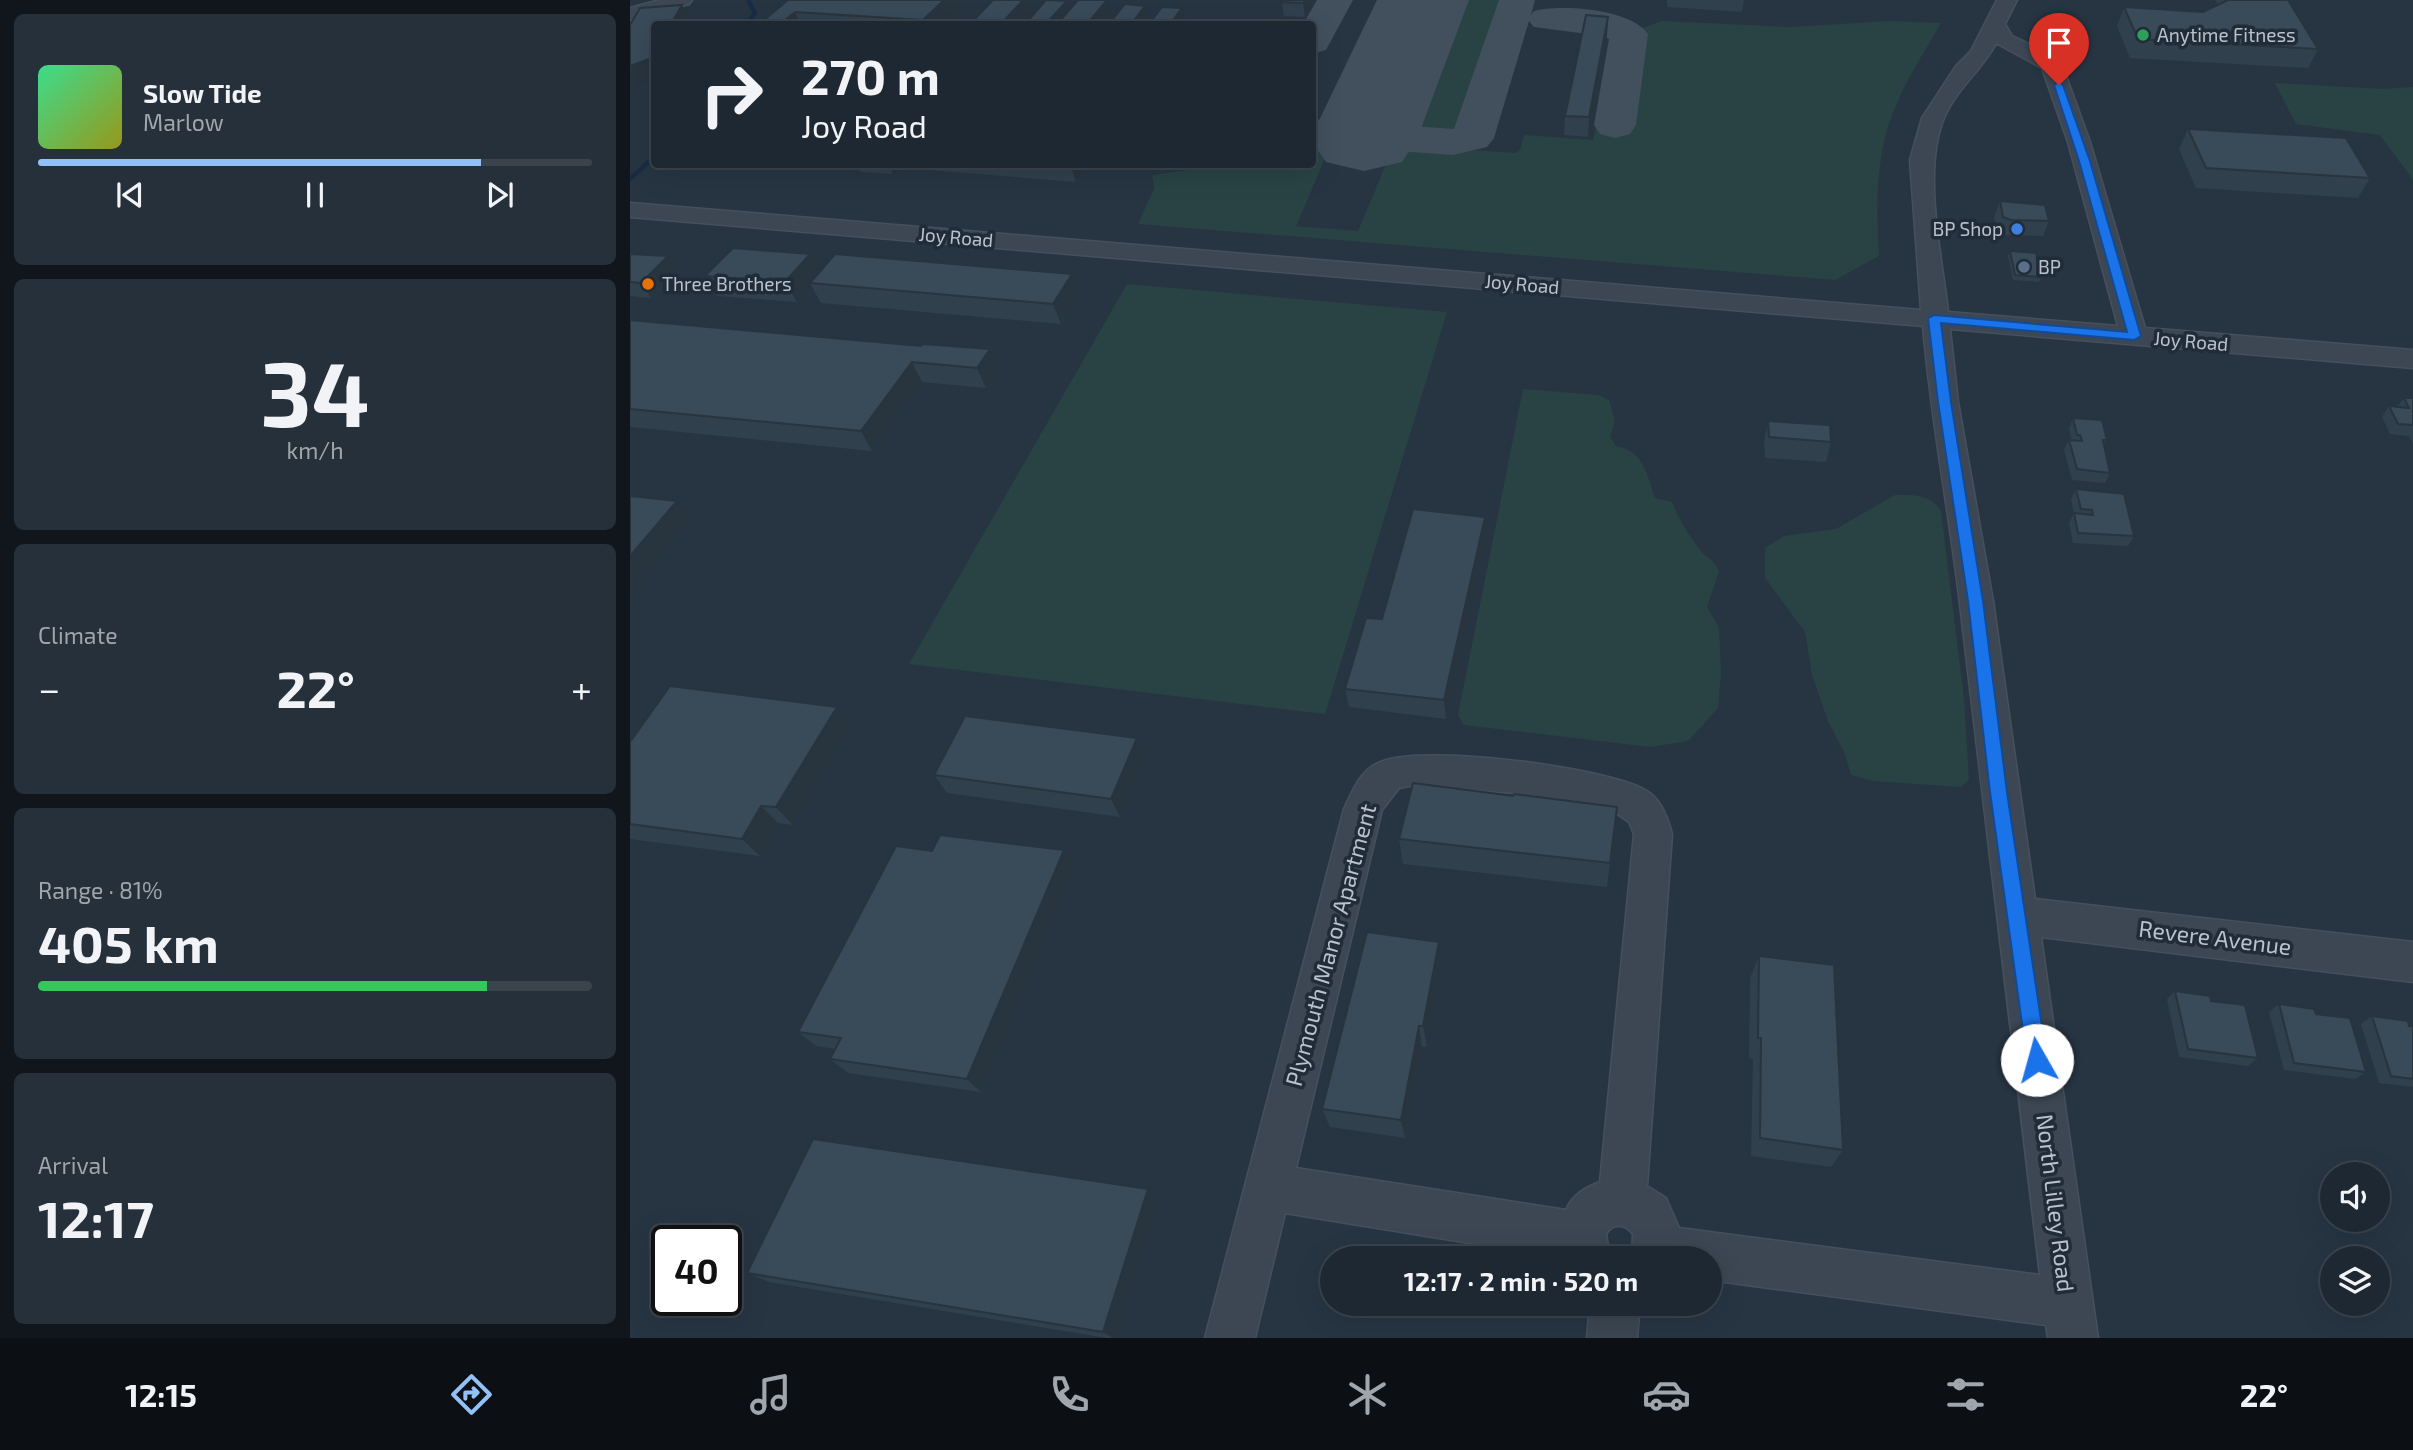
<!DOCTYPE html>
<html lang="en">
<head>
<meta charset="utf-8">
<style>
  :root { --surface:#1d2832; --page:#25303a; --text:#f1f3f6; --muted:#a0a6ac; --line:#3b444d; --accent:#92c1f8 }
  body { margin:0; font-family:"Exo 2",sans-serif; background:var(--page); color:var(--text); height:100vh; display:flex; flex-direction:column; font-size:26px; white-space:nowrap }
  * { box-sizing:border-box; margin:0 }
  p { font-size:23px; color:var(--muted) }
  .icon { flex:none; width:38px; height:38px; fill:none; stroke:currentColor; stroke-width:2; stroke-linecap:round; stroke-linejoin:round }
  .map { position:relative; flex:1; overflow:hidden }
  .details { display:flex; flex-direction:column; gap:14px; padding:14px; background:#10161c; width:630px }
  .details>* { flex:none }
  .hud { position:absolute; left:21px; top:21px; width:665px; height:147px; border-radius:7px; box-shadow:0 7px 28px #0002,0 0 0 2px var(--line); background:#1d2832; color:var(--text); overflow:hidden }
  .controls { position:absolute; left:1690px; top:1162px; display:grid; gap:14px }
  .controls a { display:grid; place-items:center; width:70px; height:70px; border-radius:50%; background:var(--surface); box-shadow:0 7px 28px #0002,0 0 0 2px var(--line); font-size:35px }
  .speed { position:absolute; left:21px; top:1225px; display:flex; gap:14px; font-size:35px; font-weight:700; text-align:center }
  .speed>* { display:grid; place-content:center; width:91px; height:91px; border-radius:50%; background:var(--surface); box-shadow:0 7px 28px #0002,0 0 0 2px var(--line); line-height:1 }
  .speed .limit { border:4px solid #111; border-radius:10px; background:#fff; color:#111 }
  .pin { position:absolute; display:grid; place-items:center; width:60px; height:60px; color:#fff; margin:-72px -30px; border-radius:50% 50% 50% 0; rotate:-45deg; box-shadow:0 0 7px #0007 }
  .pin .icon { rotate:45deg }
  .me { position:absolute; width:77px; margin:-38px; rotate:353deg; stroke-linejoin:round; filter:drop-shadow(0 0 5px #0008) }
  .turn { display:flex; align-items:center; gap:24px; height:147px; padding:0 35px; font-size:32px }
  .turn .icon { width:91px; height:91px; stroke-width:2.5 }
  .turn b { display:block; font-size:49px; line-height:60px }
  .big { font-size:52px; font-weight:700; line-height:1.1 }
  .details .tile { flex:1; display:flex; flex-direction:column; justify-content:center; gap:10px; min-width:0; padding:0 24px; border-radius:10px; background:var(--page) }
  .details .dial { align-items:center; gap:0 }
  .dial b { font-size:91px; line-height:1 }
  .song { display:flex; align-items:center; gap:21px }
  .cover { width:84px; height:84px; border-radius:10px; background:linear-gradient(135deg,hsl(150 70% 55%),hsl(60 70% 35%)) }
  .played { height:7px; border-radius:4px; background:linear-gradient(90deg,var(--accent) 80%,var(--line) 80%) }
  .keys { display:flex; justify-content:space-around; direction:ltr }
  .heat { display:flex; justify-content:space-between; align-items:center; font-size:38px; direction:ltr }
  .charge { height:10px; border-radius:5px; background:linear-gradient(90deg,#34c759 81%,var(--line) 0) }
  .trip { position:absolute; left:690px; top:1246px; width:402px; height:70px; border-radius:35px; background:var(--surface); box-shadow:0 7px 28px #0002,0 0 0 2px var(--line); font-weight:700; line-height:70px; text-align:center }
  .menu { display:flex; height:112px; justify-content:space-around; align-items:center; background:#0c1014; color:var(--muted) }
  .menu .icon { width:49px; height:49px }
  .menu .on { color:var(--accent) }
  .menu b { font-size:32px; color:var(--text) }
  main { display:flex; flex:1; min-height:0 }
  .map>svg:first-child { display:block }
  .green { fill:#294344 }
  .lines { fill:none; stroke-linecap:round; stroke-linejoin:round }
  .stream { stroke:#192d42; stroke-width:4.5 }
  .taxiway { fill:#42505e; fill-rule:evenodd }
  .runway { fill:#42505e; fill-rule:evenodd }
  .minor-casing { stroke:#45505c; stroke-width:3 }
  .minor { fill:#3c4753; fill-rule:evenodd }
  .wall { fill:#31404d }
  .shaded-wall { fill:#28343e }
  .building { fill:#394a59; stroke:#28343e; stroke-width:2 }
  .route { fill:#1a73e8; stroke:#114b97; stroke-width:2 }
  .leisure-dot { fill:#2e9e5b; stroke:#202c38; stroke-width:2.5 }
  .shop-dot { fill:#3f7fe0; stroke:#202c38; stroke-width:2.5 }
  .service-dot { fill:#5c6f8a; stroke:#202c38; stroke-width:2.5 }
  .food-dot { fill:#e8710a; stroke:#202c38; stroke-width:2.5 }
  .labels { text-anchor:middle; stroke-width:7; stroke-linejoin:round; paint-order:stroke }
  .far-poi-label { font-size:19px; fill:#b9c2cc; stroke:#202c38; text-anchor:start }
  .far-street-label { font-size:19px; fill:#b9c2cc; stroke:#202c38 }
  .street-label { font-size:23px; fill:#b9c2cc; stroke:#202c38 }
</style>
</head>
<body>
<main>
<section class="details">
<div class="tile">
<div class="song"><i class="cover"></i><div><b>Slow Tide</b><p>Marlow</p></div></div>
<div class="played"></div>
<div class="keys"><svg class="icon" aria-label="previous" viewBox="0 0 24 24"><path d="M18 5L8 12l10 7zM5 5v14"/></svg><svg class="icon" aria-label="pause" viewBox="0 0 24 24"><path d="M8 5v14M16 5v14"/></svg><svg class="icon" aria-label="next" viewBox="0 0 24 24"><path d="M6 5l10 7-10 7zM19 5v14"/></svg></div>
</div>
<div class="tile dial"><b>34</b><p>km/h</p></div>
<div class="tile"><p>Climate</p>
<div class="heat"><a>−</a><b class="big">22°</b><a>+</a></div>
</div>
<div class="tile"><p>Range · 81%</p><b class="big">405 km</b><div class="charge"></div></div>
<div class="tile"><p>Arrival</p><b class="big">12:17</b></div>
</section>
<div class="map">
<svg width="1783" height="1338" viewBox="0 0 1783 1338">
  <rect width="100%" height="100%" fill="#273543"/>
  <path class="green" d="M821,0h56l-40,120c-13,19 -38,14 -59,11l-6,-9z
    M1032,21l128,6 100,-6 51,2c-15,26 -32,52 -44,80 -22,48 -21,101 -18,153l-44,24 -697,-56 16,-35 -2,-14 72,-10 88,-1 1,-26 20,2 -37,86 62,5 36,-86 122,8 4,-3 4,-15 69,5 3,-13 29,2 15,-95 -3,-4z
    M1645,83l109,6 29,-2v93l-33,-45 -84,-11z
    M497,284l320,28 -122,402 -416,-50z
    M893,389l75,6 11,5 6,21 -5,16 6,9c28,5 31,29 39,52l17,4c7,18 17,33 29,49 7,9 13,8 18,20l-12,36 12,20 2,47 -3,34 -30,33 -38,6 -186,-22 -6,-10z
    M1265,495c21,0 34,-1 46,16l23,188 5,81 -8,7 -88,-6 -22,-6 -6,-21 -17,-33 -16,-46 -7,-43 -40,-54v-30l19,-12 52,-7z"/>
  <g class="lines">
    <path class="stream" d="M117,24l8,-11 -7,-13
      M0,179l24,-22"/>
    <path class="taxiway" d="M687,0h36l-27,50 -14,4v-30h-9z
      M869,0h36l-4,15 3,-4c27,-7 97,-2 114,23l-12,91 -6,9 -15,4 -15,-4 -6,-9 15,-86 -6,-3 -69,-9 -5,-6 -35,117 -7,9 -34,8 -141,-10v-26l142,10z"/>
    <path class="runway" d="M747,0h92l-52,139 -15,23 -38,9 -38,-9 -14,-20v-7z"/>
    <defs>
      <path id="minor" d="M30,0h32l-3,4 -59,16v-12z
        M1367,0h20l-12,24 7,12 41,19 9,10 28,77 55,186 268,22v18l-463,-39 8,73 35,199 42,298 378,43v40l-372,-45 57,401h-50l-2,-13 -336,-45v-22h-78l1,-24c-8,-10 -20,-12 -27,0l4,24h-48l-277,-45 -30,125h-50l139,-529c8,-17 16,-38 34,-46 40,-20 227,4 267,27 16,8 23,28 27,44l-25,352 19,12 13,30 361,47c-26,-225 -54,-447 -80,-671 -11,-93 -29,-184 -37,-278l-1293,-109v-14l1291,107 -11,-150 12,-42 34,-52 15,-15zM1366,43l46,25 26,74 50,184 -170,-14c-6,-56 -26,-141 -4,-194 12,-29 39,-49 52,-75zM785,785l99,8 99,18 16,11 5,12 -34,348c-15,6 -27,12 -34,28l-270,-42 86,-358 17,-22z
        M960,1304h50l-3,34h-50z"/>
    </defs>
    <use href="#minor" class="minor-casing"/>
    <use href="#minor" class="minor"/>
  </g>
  <path class="wall" d="M158,0h174l1,5 -19,19h-177l-3,-4z
    M653,0h31l-9,17 -21,-1 -2,-14z
    M1037,0h77l-2,12 -75,-5z
    M1585,0h73l30,49 -10,19 -178,-10 -13,-32 7,-19 79,5 15,-7z
    M978,17l-1,18 -19,102 -24,-2 1,-19z
    M1558,129l182,49 -12,20 -162,-10 -17,-39z
    M146,164h56l-4,5z
    M227,164h44l-8,10 -33,-2z
    M282,164h176l-12,18 -162,-13z
    M1370,201l49,20 -6,15 -37,-1 -8,-2 -4,-16z
    M1380,251l31,26 -2,5 -26,-2 -5,-24z
    M0,254l38,2 10,15 -27,27 -21,-2z
    M190,272l252,2 7,21 -18,29 -240,-21 -10,-18 -14,17 -80,-6 -12,-20z
    M0,320l368,50 -12,18 -64,-6 -50,69 -242,-24z
    M1774,398h9v46l-4,-8 -19,-2 -8,-17 7,-11 8,1z
    M1443,418l34,22 -3,5 6,28 -5,10 -33,-3 -8,-30 5,-10h2l-2,-12z
    M1138,421l63,21 -5,20 -61,-4 -1,-17z
    M1446,489l58,47 -6,10 -55,-3 -4,-20 5,-10 -3,-13z
    M855,517l1,20 -40,182 -97,-12 -4,-18 37,-70z
    M221,726l-58,99 -15,-2 -18,33 -130,-17v-97z
    M507,738l8,18 -25,61 -173,-24 -13,-18z
    M883,796l104,11 -10,80 -204,-23 -4,-25z
    M302,851l142,16 -93,225 -133,-19 -18,-14 5,-10 -19,-3 -18,-14z
    M1129,956l84,194 -12,17 -80,-11 2,-97 -4,-1 1,-80z
    M812,964l-15,82 -5,1 -17,91 -75,-11 -8,-18z
    M1545,991l36,10 47,57 -10,8 -69,-9 -12,-58z
    M1649,1004l37,10 50,58 -11,7 -71,-9 -15,-58z
    M1742,1016l41,10v61l-34,-4 -18,-59z
    M528,1201l-42,137h-9l-338,-56 -22,-9z"/>
  <path class="shaded-wall" d="M314,0h18l1,5 -19,19h-20l-1,-4z
    M393,0h8l3,12 -11,12h-22z
    M477,0h1l4,17 -5,7h-20z
    M675,0h9l-9,17 -2,-14z
    M437,1l4,14 -8,9h-17z
    M52,5l10,19h-21z
    M515,6l4,14 -4,4h-14z
    M552,8l3,14 -2,2h-13z
    M165,12l6,12h-15l-2,-3z
    M978,17l-1,18 -19,102 1,-20z
    M24,54v26l-24,9v-23z
    M258,164h13l-8,10z
    M440,164h18l-12,18z
    M180,254l11,20 -11,9 1,2 -14,17 -12,-20z
    M38,256l10,15 -27,27 -10,-15z
    M442,274l7,21 -18,29 -8,-20z
    M360,349l8,21 -12,18 -9,-20z
    M282,362l10,20 -50,69 -11,-20z
    M47,501l15,20 -62,76v-41z
    M855,517l1,20 -40,182 -2,-19z
    M207,707l14,19 -58,99 -17,-18z
    M507,738l8,18 -25,61 -9,-18z
    M131,806l17,17 -18,33 -18,-17z
    M434,850l10,17 -93,225 -14,-13z
    M809,942l3,22 -15,82 -4,-20z
    M789,1026l3,21 -17,91 -4,-18z
    M518,1189l10,12 -42,137h-3l-10,-6z"/>
  <path class="building" d="M158,0h156l-21,20 -128,-8 -11,9 -20,-1z
    M363,0h30l-22,24h-31z
    M416,0l21,1 -21,23h-21z
    M448,0h29l-20,24h-30z
    M653,0h22l-2,3 -21,-1z
    M1598,0h60l30,49 -180,-10 -14,-32 79,5z
    M495,4l20,2 -14,18h-22z
    M52,5l-11,19h-17v30l-2,4 -22,8v-41l10,-17z
    M532,7l20,1 -12,16h-21z
    M956,15l22,2 -19,100 -24,-1z
    M641,18l22,2 -2,4h-23z
    M1558,129l158,9 24,40 -164,-10z
    M1370,201l45,4 4,16 -38,-1 -8,-3z
    M103,248l77,6 -25,28 -80,-6z
    M1380,251l26,2 5,24 -26,-2z
    M0,254l38,2 -27,27 -11,-1z
    M205,254l237,20 -19,30 -243,-21z
    M0,320l291,26 2,-2 67,5 -13,19 -65,-6 -51,69 -231,-22z
    M1774,398h9v27l-15,-1 -9,-18 20,2z
    M1443,418l29,2 5,20h-4l7,33 -33,-4 -8,-29 13,1 -2,-6h-3z
    M1138,421l62,4 1,17 -62,-5z
    M1446,489l48,5 10,42 -56,-3 -4,-20 19,2 -1,-5 -11,-1z
    M0,496l47,5 -47,55z
    M783,509l72,8 -41,183 -99,-11 21,-71 16,1z
    M40,686l167,21 -61,100 -15,-1 -19,33 -112,-15v-82z
    M335,716l172,22 -26,61 -177,-24z
    M783,783l100,13 1,-2 103,13 -7,56 -211,-24z
    M310,835l124,15 -97,229 -137,-20 11,-21 -43,-6 98,-186 36,5z
    M737,932l72,10 -16,84h-4l-18,94 -79,-11z
    M1129,956l75,9 9,185 -83,-12 1,-100h-3z
    M1545,991l35,5 1,5 34,4 13,53 -70,-9z
    M1649,1004l35,5 2,5 34,4 16,54 -72,-9z
    M1742,1016l36,5 1,5h4v53l-22,-3z
    M183,1139l335,50 -45,143 -356,-59z"/>
  <path class="route" d="M1429,82l4,3 27,76 51,175 -7,4 -193,-17 10,79 32,199 24,191 40,268 -3,7 -7,3 -7,-3 -3,-7 -37,-268 -22,-191 -30,-199 -10,-84 6,-3 193,17 -48,-171 -25,-76z"/>
  <circle class="leisure-dot" cx="1513" cy="35" r="7"/>
  <circle class="shop-dot" cx="1387" cy="229" r="7"/>
  <circle class="service-dot" cx="1394" cy="267" r="7"/>
  <circle class="food-dot" cx="18" cy="284" r="7"/>
  <g class="labels">
    <g class="far-poi-label">
      <text x="1527" y="42">Anytime Fitness</text>
      <text x="1373" y="236" text-anchor="end">BP Shop</text>
      <text x="1408" y="274">BP</text>
      <text x="32" y="291">Three Brothers</text>
    </g>
    <g class="far-street-label">
      <text transform="translate(326 237) rotate(5)" y="7">Joy Road</text>
      <text transform="translate(892 284) rotate(5)" y="7">Joy Road</text>
      <text transform="translate(1561 341) rotate(5)" y="7">Joy Road</text>
    </g>
    <g class="street-label">
      <text transform="translate(1585 938) rotate(7)" y="8">Revere Avenue</text>
      <text transform="translate(701 945) rotate(-75)" y="8">Plymouth Manor Apartment</text>
      <text transform="translate(1425 1203) rotate(83)" y="8">North Lilley Road</text>
    </g>
  </g>
</svg>
<div class="controls">
<a><svg class="icon" aria-label="sound" viewBox="0 0 24 24"><path d="M4 9h4l5-4v14l-5-4H4zM17 9q2 3 0 6"/></svg></a>
<a><svg class="icon" aria-label="layers" viewBox="0 0 24 24"><path d="M12 4l9 5-9 5-9-5zM3 14l9 5 9-5"/></svg></a>
</div>
<div class="speed"><div class="limit">40</div></div>
<div class="pin" style="left:1429px;top:85px;background:#d93025"><svg class="icon" aria-label="arrive" viewBox="0 0 24 24"><path d="M6 21V4h12l-3 4 3 4H6"/></svg></div>
<svg class="me" style="left:1407px;top:1060px" viewBox="-20 -20 40 40"><circle r="19" fill="#fff"/><path d="M0-13L10 11 0 6-10 11z" fill="#1a73e8"/></svg>
<div class="trip">12:17 · 2 min · 520 m</div>
<div class="hud">
<div class="turn"><svg class="icon" aria-label="right" viewBox="0 0 24 24"><path d="M7 20v-9h11M14 6l5 5-5 5"/></svg><div><b>270 m</b>Joy Road</div></div>
</div>
</div>
</main>
<nav class="menu">
<b>12:15</b>
<svg class="icon on" aria-label="directions" viewBox="0 0 24 24"><path d="M12 3l9 9-9 9-9-9zM9 14v-3h6M13 9l2 2-2 2"/></svg>
<svg class="icon" aria-label="music" viewBox="0 0 24 24"><path d="M9 18V5l10-2v13"/><circle cx="6" cy="18" r="3"/><circle cx="16" cy="16" r="3"/></svg>
<svg class="icon" aria-label="phone" viewBox="0 0 24 24"><path d="M5 4h4l2 5-3 2q2 4 5 5l2-3 5 2v4C11 20 4 13 5 4z"/></svg>
<svg class="icon" aria-label="climate" viewBox="0 0 24 24"><path d="M12 3v18M4 7l16 10M4 17L20 7"/></svg>
<svg class="icon" aria-label="car" viewBox="0 0 24 24"><path d="M5 17H2v-5l4-1 3-4h7l3 4 3 1v5h-3M9 17h6M6 11h13"/><circle cx="7" cy="17" r="2"/><circle cx="17" cy="17" r="2"/></svg>
<svg class="icon" aria-label="filters" viewBox="0 0 24 24"><path d="M4 7h16M4 17h16"/><circle cx="9" cy="7" r="2"/><circle cx="15" cy="17" r="2"/></svg>
<b>22°</b>
</nav>
</body>
</html>
